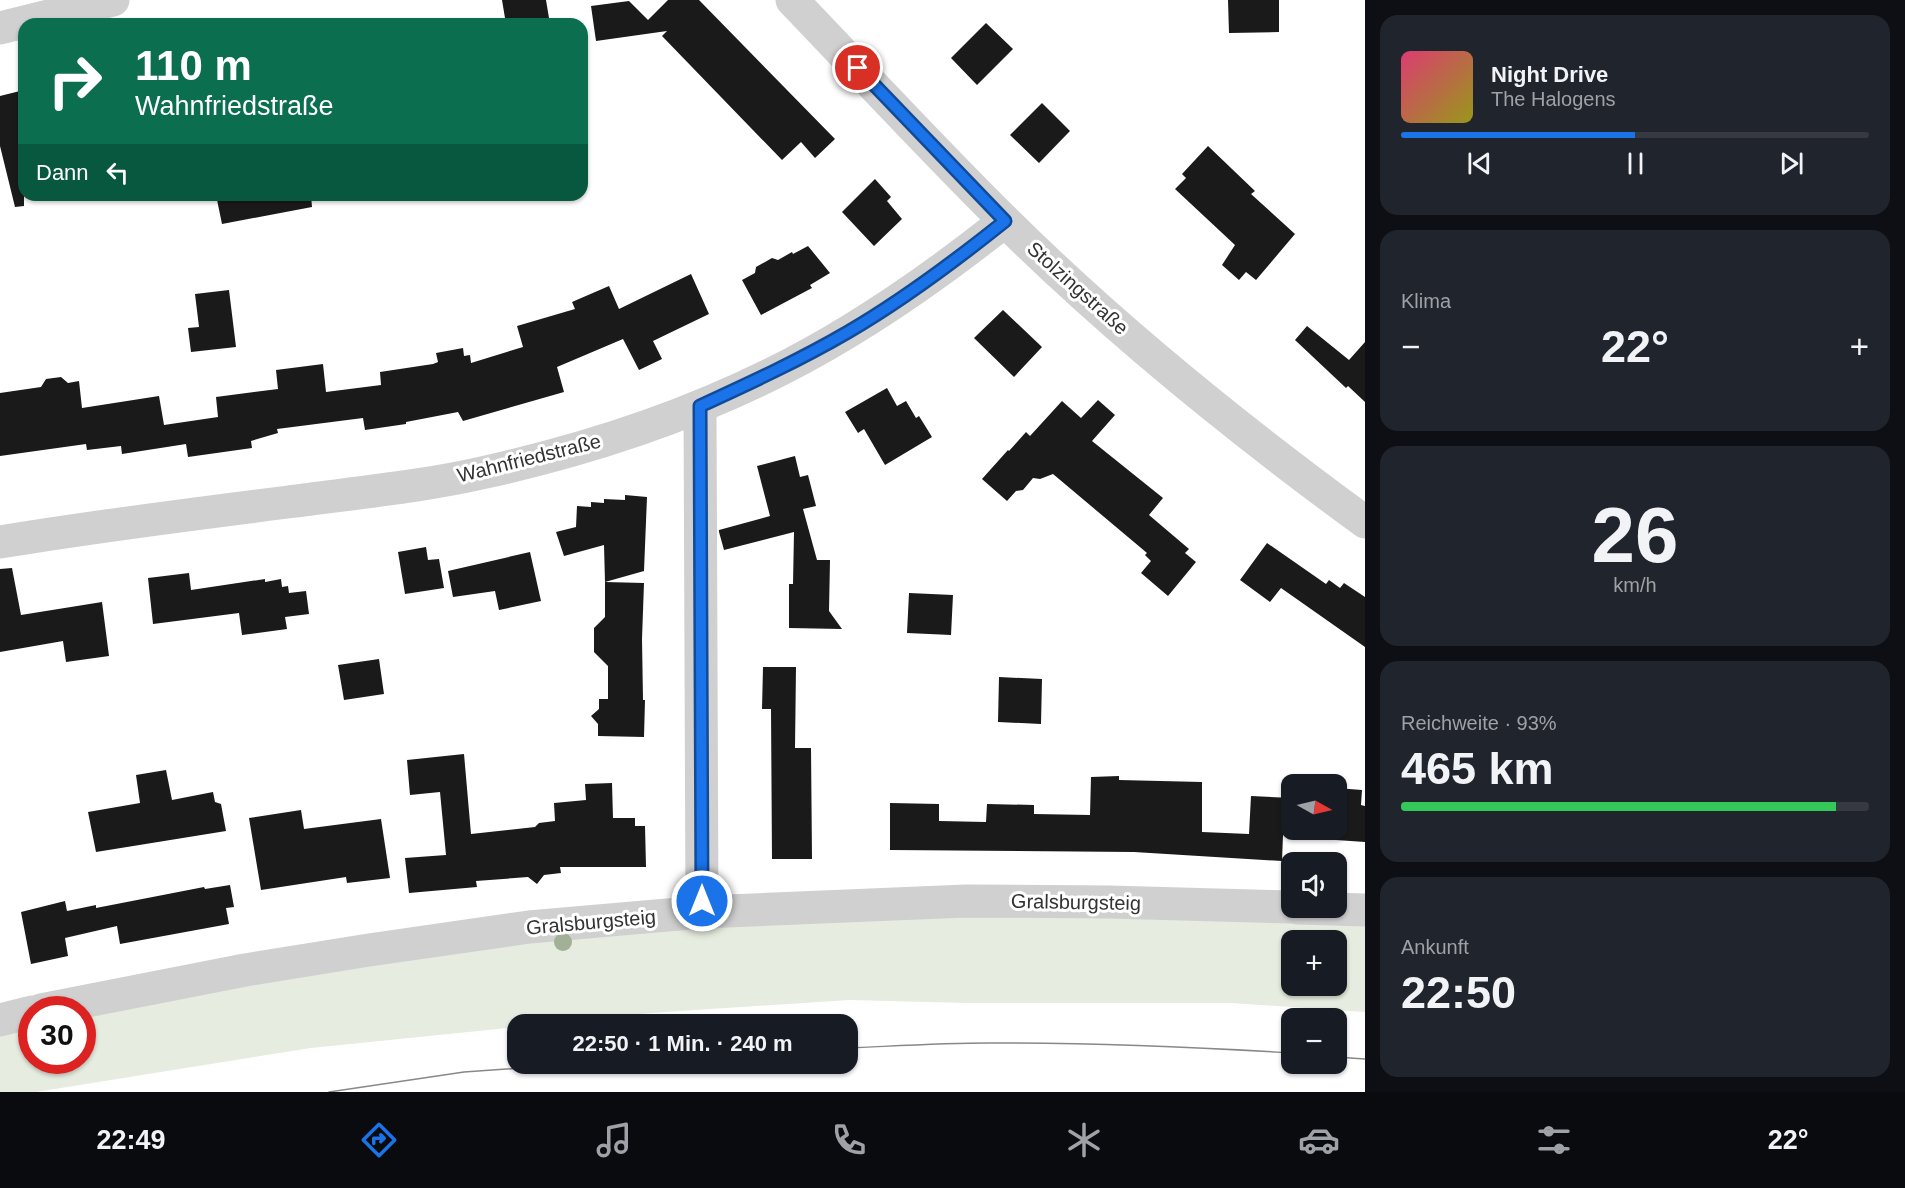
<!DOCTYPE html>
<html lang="de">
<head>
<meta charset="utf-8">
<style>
  :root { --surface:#171b24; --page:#20242c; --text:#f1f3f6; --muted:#9ea1a6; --line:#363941; --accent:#1a73e8 }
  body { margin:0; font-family:Helvetica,sans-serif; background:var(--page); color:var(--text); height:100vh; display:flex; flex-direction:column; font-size:22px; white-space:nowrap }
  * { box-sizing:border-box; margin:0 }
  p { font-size:20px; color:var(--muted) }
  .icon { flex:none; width:33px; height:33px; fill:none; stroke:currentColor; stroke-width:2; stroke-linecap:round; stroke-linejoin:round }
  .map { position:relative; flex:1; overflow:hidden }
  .drawer { display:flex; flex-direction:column; gap:15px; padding:15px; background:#0d0f14; width:540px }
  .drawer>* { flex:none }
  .hud { position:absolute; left:18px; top:18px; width:570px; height:183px; border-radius:18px; box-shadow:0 2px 4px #0004; background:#0b6e4f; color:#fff; overflow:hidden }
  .needle { width:39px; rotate:98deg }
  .controls { position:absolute; left:1281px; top:774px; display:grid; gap:12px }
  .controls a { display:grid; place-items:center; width:66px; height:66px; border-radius:12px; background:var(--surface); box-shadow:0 2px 4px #0004; font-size:30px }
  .speed { position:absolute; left:18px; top:996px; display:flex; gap:12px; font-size:30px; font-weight:700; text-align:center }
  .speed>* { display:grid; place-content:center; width:78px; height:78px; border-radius:50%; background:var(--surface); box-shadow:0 2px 4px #0004; line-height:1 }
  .speed .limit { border:9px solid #d22; background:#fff; color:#111 }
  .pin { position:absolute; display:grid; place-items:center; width:51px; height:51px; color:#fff; margin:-26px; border:3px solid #fff; border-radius:50%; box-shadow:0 2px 6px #0007 }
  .me { position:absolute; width:66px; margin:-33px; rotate:0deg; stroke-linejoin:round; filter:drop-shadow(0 0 4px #0008) }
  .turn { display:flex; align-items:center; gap:21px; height:126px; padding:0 18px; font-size:27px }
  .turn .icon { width:78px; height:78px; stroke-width:2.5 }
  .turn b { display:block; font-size:42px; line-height:51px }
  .then { display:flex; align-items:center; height:57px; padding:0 18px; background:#0003; gap:12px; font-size:22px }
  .big { font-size:45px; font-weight:700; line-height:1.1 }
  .drawer .widget { flex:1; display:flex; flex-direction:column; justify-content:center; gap:9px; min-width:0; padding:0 21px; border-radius:18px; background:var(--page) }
  .drawer .dial { align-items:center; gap:0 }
  .dial b { font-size:78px; line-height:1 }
  .song { display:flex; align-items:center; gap:18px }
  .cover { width:72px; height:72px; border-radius:9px; background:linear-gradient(135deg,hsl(340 70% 55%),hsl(60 70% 35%)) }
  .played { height:6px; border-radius:3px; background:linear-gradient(90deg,var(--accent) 50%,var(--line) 50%) }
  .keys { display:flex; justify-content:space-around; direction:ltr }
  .heat { display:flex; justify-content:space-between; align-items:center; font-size:33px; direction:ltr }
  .charge { height:9px; border-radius:4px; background:linear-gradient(90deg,#34c759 93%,var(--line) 0) }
  .trip { position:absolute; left:507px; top:1014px; width:351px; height:60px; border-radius:18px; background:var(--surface); box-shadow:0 2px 4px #0004; font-weight:700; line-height:60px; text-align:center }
  .tab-bar { display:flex; height:96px; justify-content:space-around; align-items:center; background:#090b0e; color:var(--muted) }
  .tab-bar .icon { width:42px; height:42px }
  .tab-bar .active { color:var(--accent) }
  .tab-bar b { font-size:27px; color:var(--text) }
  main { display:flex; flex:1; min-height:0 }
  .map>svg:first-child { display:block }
  .green { fill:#e6ecdf; fill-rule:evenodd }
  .building { fill:#1a1a1a }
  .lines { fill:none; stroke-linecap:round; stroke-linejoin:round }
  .minor { stroke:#d0d0d0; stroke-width:33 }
  .tram { stroke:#888; stroke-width:1.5 }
  .tree { fill:#a2b095 }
  .route-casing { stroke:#114b97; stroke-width:15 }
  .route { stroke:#1a73e8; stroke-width:10 }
  .labels { text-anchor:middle; stroke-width:6; stroke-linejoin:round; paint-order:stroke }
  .street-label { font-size:20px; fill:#333; stroke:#fff }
</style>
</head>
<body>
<main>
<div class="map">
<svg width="1365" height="1092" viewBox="0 0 1365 1092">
  <rect width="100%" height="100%" fill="#fff"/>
  <path class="green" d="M965,910l400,9v93l-134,-9h-264l-118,-3 -199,13 -113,11h-19l-1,3 -206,21 -275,44h-36v-60l31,-8 1,36h50l1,-47 440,-75zM1292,940h44v46h-44z"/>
  <path class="building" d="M502,0h44l4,24h-44z
    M668,0h31l136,139 -20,19 -14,-16 -19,18 -120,-124 5,-5 -71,10 -5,-35 38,-5 19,19z
    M1228,0h51v32l-50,1z
    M986,23l27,26 -36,36 -26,-27z
    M24,90v116l-9,1 -15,-61v-50z
    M1042,103l28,28 -31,32 -29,-28z
    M1208,146l47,45 -4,3 44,40 -39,46 -10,-8 -7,8 -17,-15 13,-20 -60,-56 11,-11 -4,-4z
    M875,179l16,18 -4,4 15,18 -28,27 -32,-34z
    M216,195h95l1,12 -90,17z
    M808,246l22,27 -20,12 2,3 -51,27 -19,-35 13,-7 1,-6 16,-9 6,2 14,-8 1,2z
    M691,274l18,40 -56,27 9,18 -23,11 -16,-31 -66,28 7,25 -101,29 -5,-9 -52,10v2l-41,6 -2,-12 -86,11 1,4 -27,8 1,7 -64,9 -2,-13 -64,10 -1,-8 -34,4 -1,-6 -86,12v-63l41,-6 5,-8 15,-2 7,6 11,-2 3,27 77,-12 5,29 54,-8 -2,-20 62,-8 -2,-19 47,-6 3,28 55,-7 -1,-13 53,-8 5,-2 -2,-9 27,-5 1,8 6,-1 1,8 52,-16 -6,-21 58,-17 -3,-7 37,-16 10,23z
    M229,290l7,57 -45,5 -3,-24 11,-1 -4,-33z
    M1003,310l39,37 -28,30 -40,-39z
    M1307,326l42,34 16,-18v60l-17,-16 -2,2 -51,-48z
    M887,388l10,18 9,-5 10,17 3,-2 13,21 -47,28 -21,-36 -6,4 -13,-21z
    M1098,400l17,15 -23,26 71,57 -14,17 40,34 -4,4 11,9 -28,34 -27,-23 10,-12 -6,-6 2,-2 -94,-79 -13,5 -7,-1 -10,12 -7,1 -9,10 -25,-22 26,-29 1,1 17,-19 4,4 32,-35 19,17z
    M795,456l5,21 8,-2 8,31 -13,3 14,51h13l-1,51 13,18 -53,-1v-44h4l1,-52 -70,18 -5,-18v-2l51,-14 -13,-50z
    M625,495l22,2 -3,74 -39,11 -1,-37 -40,11 -8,-24 20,-5 1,-21 14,1v-5l13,1v-4l21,1z
    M1267,543l59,41 3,-4 11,8 4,-5 21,14v50l-84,-59 -11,14 -30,-22z
    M426,547l2,13 11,-1 5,29 -39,6 -7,-42z
    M530,552l11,49 -42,9 -4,-19 -42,6 -5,-26z
    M12,568l9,47 81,-13 7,54 -43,6 -3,-21 -63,11v-83z
    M189,573l2,17 74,-11v3l16,-3 1,8 6,-1 1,7 17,-2 3,23 -24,3 2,12 -45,6 -3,-22 -86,11 -5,-46z
    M605,582l39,1 -2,56 1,61h2l-1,37 -46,-1v-12l-7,-8 8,-7v-10h9v-33l-14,-14v-24l11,-11z
    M909,593l44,2 -2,40 -44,-2z
    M379,659l5,35 -40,6 -6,-35z
    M763,667h33l-1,81h16l1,111h-40l-1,-150h-9z
    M999,677l43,2 -1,45 -43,-2z
    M464,754l7,80 64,-7 4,-4 16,-2 -1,-18 32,-3 -1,-16 27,-1 1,35h22v8h10l1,41h-86l1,6 -17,2 -7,9 -9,-7 -52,4 1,6 -68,6 -4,-35 41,-3 -6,-63 -30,3 -3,-35z
    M166,770l6,30 41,-8 2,10 6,2 5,27 -130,21 -8,-40 52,-9 -4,-28z
    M1119,776v4l83,2v50l47,2 2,-38 41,2 -3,38 -6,-1 -1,26 -148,-9 -244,-2v-47l49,1v17l47,1 1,-18 47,1v9l56,1 1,-38z
    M1336,788l26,2 -1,15 4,1v36l-29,-2z
    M301,810l3,19 77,-10 9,59 -43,5 -1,-6 -85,13 -12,-72z
    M230,885l4,22 -8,1 3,16 -109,20 -3,-18 -52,12 3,18 -37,8 -10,-52 44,-11 2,10 29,-6v3l108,-21 1,2z"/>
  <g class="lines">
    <path class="minor" d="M792,0c71,74 141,150 214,222 111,110 233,208 359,300
      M0,28l113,-28
      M700,406l2,506
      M0,542c96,-16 192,-28 288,-40 66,-9 133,-15 198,-30 126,-28 255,-74 365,-142 54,-33 105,-70 154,-109
      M1297,908l68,2
      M41,1010l204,-40 124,-20 160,-23 173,-15 264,-11 143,1 183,5
      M0,1020l32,-8"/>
    <path class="tram" d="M848,1048c47,-2 94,-5 141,-5 101,0 202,4 303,10
      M1336,1057l29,2
      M329,1092l135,-20 117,-8"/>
  </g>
  <circle class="tree" cx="563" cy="942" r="9"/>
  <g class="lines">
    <defs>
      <path id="route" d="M702,901l-2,-495c50,-23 100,-46 148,-74 55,-32 107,-71 157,-111l-147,-153"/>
    </defs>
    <use href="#route" class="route-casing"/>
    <use href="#route" class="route"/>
  </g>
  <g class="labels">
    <g class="street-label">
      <text transform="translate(1078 288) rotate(42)" y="7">Stolzingstraße</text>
      <text transform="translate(529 458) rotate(-14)" y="7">Wahnfriedstraße</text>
      <text transform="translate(1076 902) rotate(1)" y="7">Gralsburgsteig</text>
      <text transform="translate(591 922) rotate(-5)" y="7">Gralsburgsteig</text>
    </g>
  </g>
</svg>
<div class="controls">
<a><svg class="needle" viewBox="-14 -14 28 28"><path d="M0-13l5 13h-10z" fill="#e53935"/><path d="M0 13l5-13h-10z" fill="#9ea1a6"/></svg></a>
<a><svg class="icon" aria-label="sound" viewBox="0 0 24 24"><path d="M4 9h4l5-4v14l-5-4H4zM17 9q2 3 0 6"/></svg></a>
<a>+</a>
<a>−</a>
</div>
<div class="speed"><div class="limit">30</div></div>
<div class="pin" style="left:858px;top:68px;background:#d93025"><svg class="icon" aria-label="arrive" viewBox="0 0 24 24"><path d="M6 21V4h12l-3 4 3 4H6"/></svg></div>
<svg class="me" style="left:702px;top:901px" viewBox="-20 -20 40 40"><circle r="17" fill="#1a73e8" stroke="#fff" stroke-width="3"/><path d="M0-11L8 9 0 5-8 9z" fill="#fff"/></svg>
<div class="trip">22:50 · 1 Min. · 240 m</div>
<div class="hud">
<div class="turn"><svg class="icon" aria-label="right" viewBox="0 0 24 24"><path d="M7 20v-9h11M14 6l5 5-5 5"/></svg><div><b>110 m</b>Wahnfriedstraße</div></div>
<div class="then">Dann<svg class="icon" aria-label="left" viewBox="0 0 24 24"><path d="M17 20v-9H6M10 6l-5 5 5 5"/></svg></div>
</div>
</div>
<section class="drawer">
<div class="widget">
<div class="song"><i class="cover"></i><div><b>Night Drive</b><p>The Halogens</p></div></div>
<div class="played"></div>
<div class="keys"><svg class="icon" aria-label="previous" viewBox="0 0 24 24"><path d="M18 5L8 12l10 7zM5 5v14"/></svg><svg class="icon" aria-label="pause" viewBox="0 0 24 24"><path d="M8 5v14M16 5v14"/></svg><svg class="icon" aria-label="next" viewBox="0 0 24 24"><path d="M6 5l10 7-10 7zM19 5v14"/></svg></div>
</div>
<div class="widget"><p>Klima</p>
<div class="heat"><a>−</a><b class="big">22°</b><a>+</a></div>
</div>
<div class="widget dial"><b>26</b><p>km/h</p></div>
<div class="widget"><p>Reichweite · 93%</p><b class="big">465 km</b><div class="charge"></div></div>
<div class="widget"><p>Ankunft</p><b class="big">22:50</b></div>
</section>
</main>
<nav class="tab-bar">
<b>22:49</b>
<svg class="icon active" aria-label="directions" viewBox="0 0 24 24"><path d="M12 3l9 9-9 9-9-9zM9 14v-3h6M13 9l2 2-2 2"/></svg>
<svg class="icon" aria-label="music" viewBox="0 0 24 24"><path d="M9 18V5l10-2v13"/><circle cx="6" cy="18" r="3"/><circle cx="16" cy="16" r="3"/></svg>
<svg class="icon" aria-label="phone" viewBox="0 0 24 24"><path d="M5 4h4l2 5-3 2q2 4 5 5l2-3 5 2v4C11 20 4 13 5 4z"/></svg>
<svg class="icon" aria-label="climate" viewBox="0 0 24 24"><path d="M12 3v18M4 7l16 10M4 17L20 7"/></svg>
<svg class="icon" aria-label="car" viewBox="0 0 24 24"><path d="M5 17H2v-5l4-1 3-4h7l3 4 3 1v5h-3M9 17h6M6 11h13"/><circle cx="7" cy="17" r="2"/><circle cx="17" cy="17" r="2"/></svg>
<svg class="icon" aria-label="filters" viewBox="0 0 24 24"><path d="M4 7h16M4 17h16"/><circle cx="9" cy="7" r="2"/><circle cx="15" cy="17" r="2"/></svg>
<b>22°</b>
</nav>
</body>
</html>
